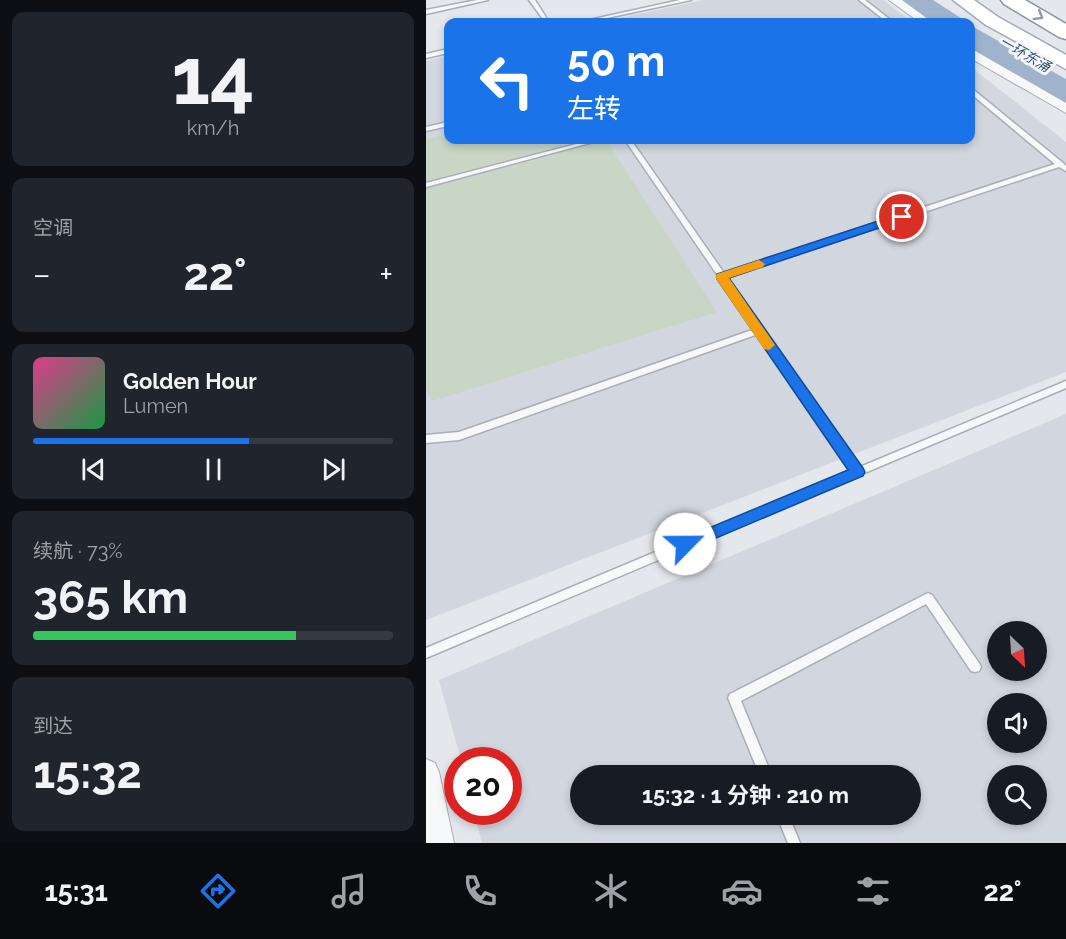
<!DOCTYPE html>
<html lang="zh">
<head>
<meta charset="utf-8">
<style>
  :root { --surface:#171b24; --page:#20242c; --text:#f1f3f6; --muted:#9ea1a6; --line:#363941; --accent:#1a73e8 }
  body { margin:0; font-family:Raleway,"Noto Sans SC",sans-serif; background:var(--page); color:var(--text); height:100vh; display:flex; flex-direction:column; font-size:22px; white-space:nowrap }
  * { box-sizing:border-box; margin:0 }
  p { font-size:20px; color:var(--muted) }
  .icon { flex:none; width:33px; height:33px; fill:none; stroke:currentColor; stroke-width:2; stroke-linecap:round; stroke-linejoin:round }
  .map { position:relative; flex:1; overflow:hidden }
  .details { display:flex; flex-direction:column; gap:12px; padding:12px; background:#0d0f14; width:426px }
  .details>* { flex:none }
  .top-card { position:absolute; left:18px; top:18px; width:531px; height:126px; border-radius:12px; box-shadow:0 3px 9px #0003; background:#1a73e8; color:#fff; overflow:hidden }
  .needle { width:39px; rotate:155deg }
  .buttons { position:absolute; left:561px; top:621px; display:grid; gap:12px }
  .buttons a { display:grid; place-items:center; width:60px; height:60px; border-radius:50%; background:var(--surface); box-shadow:0 3px 9px #0003; font-size:30px }
  .speed { position:absolute; left:18px; top:747px; display:flex; gap:12px; font-size:30px; font-weight:700; text-align:center }
  .speed>* { display:grid; place-content:center; width:78px; height:78px; border-radius:50%; background:var(--surface); box-shadow:0 3px 9px #0003; line-height:1 }
  .speed .limit { border:9px solid #d22; background:#fff; color:#111 }
  .pin { position:absolute; display:grid; place-items:center; width:51px; height:51px; color:#fff; margin:-26px; border:3px solid #fff; border-radius:50%; box-shadow:0 2px 6px #0007 }
  .me { position:absolute; width:66px; margin:-33px; rotate:67deg; stroke-linejoin:round; filter:drop-shadow(0 0 4px #0008) }
  .turn { display:flex; align-items:center; gap:21px; height:126px; padding:0 24px; font-size:27px }
  .turn .icon { width:78px; height:78px; stroke-width:2.5 }
  .turn b { display:block; font-size:42px; line-height:51px }
  .big { font-size:45px; font-weight:700; line-height:1.1 }
  .details .tile { flex:1; display:flex; flex-direction:column; justify-content:center; gap:9px; min-width:0; padding:0 21px; border-radius:12px; background:var(--page) }
  .details .dial { align-items:center; gap:0 }
  .dial b { font-size:78px; line-height:1 }
  .song { display:flex; align-items:center; gap:18px }
  .cover { width:72px; height:72px; border-radius:9px; background:linear-gradient(135deg,hsl(330 70% 55%),hsl(140 70% 35%)) }
  .played { height:6px; border-radius:3px; background:linear-gradient(90deg,var(--accent) 60%,var(--line) 60%) }
  .keys { display:flex; justify-content:space-around; direction:ltr }
  .heat { display:flex; justify-content:space-between; align-items:center; font-size:33px; direction:ltr }
  .charge { height:9px; border-radius:4px; background:linear-gradient(90deg,#34c759 73%,var(--line) 0) }
  .trip { position:absolute; left:144px; top:765px; width:351px; height:60px; border-radius:30px; background:var(--surface); box-shadow:0 3px 9px #0003; font-weight:700; line-height:60px; text-align:center }
  .tab-bar { display:flex; height:96px; justify-content:space-around; align-items:center; background:#090b0e; color:var(--muted) }
  .tab-bar .icon { width:42px; height:42px }
  .tab-bar .active { color:var(--accent) }
  .tab-bar b { font-size:27px; color:var(--text) }
  main { display:flex; flex:1; min-height:0 }
  .map>svg:first-child { display:block }
  .built { fill:#d2d6de; fill-rule:evenodd }
  .green { fill:#c9d6c5 }
  .water { fill:#9fb4cc }
  .lines { fill:none; stroke-linecap:round; stroke-linejoin:round }
  .lane-casing { stroke:#a9aeb7; stroke-width:3 }
  .street-casing { stroke:#a9aeb7; stroke-width:2 }
  .primary-casing { stroke:#a3abb8; stroke-width:3 }
  .highway-casing { stroke:#8b94a3; stroke-width:3 }
  .lane { fill:#f7f8fa; fill-rule:evenodd }
  .street { fill:#f7f8fa; fill-rule:evenodd }
  .primary { fill:#fff; fill-rule:evenodd }
  .highway { fill:#fff; fill-rule:evenodd }
  .oneway { stroke:#959aa2 }
  .route { fill:#1a73e8; stroke:#114b97; stroke-width:1.5 }
  .slow { fill:#f59e0b }
  .labels { text-anchor:middle; stroke-width:6; stroke-linejoin:round; paint-order:stroke }
  .far-water-label { font-size:14px; font-style:italic; fill:#34527a; stroke:#f4f6f9 }
</style>
</head>
<body>
<main>
<section class="details">
<div class="tile dial"><b>14</b><p>km/h</p></div>
<div class="tile"><p>空调</p>
<div class="heat"><a>−</a><b class="big">22°</b><a>+</a></div>
</div>
<div class="tile">
<div class="song"><i class="cover"></i><div><b>Golden Hour</b><p>Lumen</p></div></div>
<div class="played"></div>
<div class="keys"><svg class="icon" aria-label="previous" viewBox="0 0 24 24"><path d="M18 5L8 12l10 7zM5 5v14"/></svg><svg class="icon" aria-label="pause" viewBox="0 0 24 24"><path d="M8 5v14M16 5v14"/></svg><svg class="icon" aria-label="next" viewBox="0 0 24 24"><path d="M6 5l10 7-10 7zM19 5v14"/></svg></div>
</div>
<div class="tile"><p>续航 · 73%</p><b class="big">365 km</b><div class="charge"></div></div>
<div class="tile"><p>到达</p><b class="big">15:32</b></div>
</section>
<div class="map">
<svg width="640" height="843" viewBox="0 0 640 843">
  <rect width="100%" height="100%" fill="#e4e7ec"/>
  <path class="built" d="M278,0h179l29,22h-311z
    M22,56v84h522l1,-73 95,75v230l-640,248v-559z
    M640,414v429h-584l-8,-31h34v-52h-47l-22,-80zM572,632h38v38h-38zM572,704h38v38h-38zM154,776h330v38h-330zM572,776h38v38h-38z"/>
  <path class="green" d="M22,134v6h158l111,172 -285,89 -6,-11v-251z"/>
  <path class="water" d="M474,0h33l34,22h-36z
    M544,25l96,54v27l-95,-58z"/>
  <g class="lines">
    <defs>
      <path id="lane" d="M51,0h11l-62,14v-4z
        M103,0h6l14,22h-4z
        M254,0h11l-103,22h-8z
        M433,0h6l28,22h-6z
        M22,49v4l-22,5v-4z
        M544,87l93,76 3,3v5l-7,-4 -332,111 133,189 206,-86v7l-640,270v-10l425,-178 -93,-136 -299,106 -33,3v-8l33,-3 296,-103 -34,-50h-3v-3l-93,-136h6l93,133 331,-109 -85,-71z
        M22,122v4l-22,5v-4z
        M166,140h9l-175,47v-4z
        M502,593l4,2 47,68 2,4 -2,4 -4,1 -4,-1 -45,-67 -185,97 31,75h-12l-32,-78 2,-4z
        M350,814h12l12,29h-12z"/>
      <path id="street" d="M463,0h13l30,22h-13z
        M544,48l96,55v10l-96,-55z
        M0,759l9,4 4,9 15,71h-28z"/>
      <path id="primary" d="M527,0h21l24,17 68,38v14l-80,-44z"/>
      <path id="highway" d="M575,0h24l41,24v15l-7,-2 -55,-33z"/>
    </defs>
    <use href="#lane" class="lane-casing"/>
    <use href="#street" class="street-casing"/>
    <use href="#primary" class="primary-casing"/>
    <use href="#highway" class="highway-casing"/>
    <use href="#lane" class="lane"/>
    <use href="#street" class="street"/>
    <use href="#primary" class="primary"/>
    <use href="#highway" class="highway"/>
  </g>
  <defs><path id="oneway-chevron" d="M-2-3.5L2.5 0L-2 3.5" fill="none" stroke-width="1.6" stroke-linecap="round" stroke-linejoin="round" transform="scale(1.5)"/></defs>
  <use class="oneway" href="#oneway-chevron" transform="translate(613 16) rotate(31)"/>
  <path class="route" d="M476,213l6,4 -2,2 -177,59 134,190 2,4 -2,4 -173,73 -5,2 -5,-2 -3,-5 3,-4 168,-70 -131,-191v-5z"/>
  <path class="slow" d="M333,260l6,4 -2,3 -34,11 46,67 -6,5 -5,-1 -49,-72 2,-3z"/>
  <g class="labels">
    <g class="far-water-label">
      <text transform="translate(599 54) rotate(30)" y="5">一环东涌</text>
    </g>
  </g>
</svg>
<div class="buttons">
<a><svg class="needle" viewBox="-14 -14 28 28"><path d="M0-13l5 13h-10z" fill="#e53935"/><path d="M0 13l5-13h-10z" fill="#9ea1a6"/></svg></a>
<a><svg class="icon" aria-label="sound" viewBox="0 0 24 24"><path d="M4 9h4l5-4v14l-5-4H4zM17 9q2 3 0 6"/></svg></a>
<a><svg class="icon" aria-label="search" viewBox="0 0 24 24"><circle cx="10" cy="10" r="6"/><path d="M15 15l6 6"/></svg></a>
</div>
<div class="speed"><div class="limit">20</div></div>
<div class="pin" style="left:476px;top:217px;background:#d93025"><svg class="icon" aria-label="arrive" viewBox="0 0 24 24"><path d="M6 21V4h12l-3 4 3 4H6"/></svg></div>
<svg class="me" style="left:259px;top:544px" viewBox="-20 -20 40 40"><circle r="19" fill="#fff"/><path d="M0-13L10 11 0 6-10 11z" fill="#1a73e8"/></svg>
<div class="trip">15:32 · 1 分钟 · 210 m</div>
<div class="top-card">
<div class="turn"><svg class="icon" aria-label="left" viewBox="0 0 24 24"><path d="M17 20v-9H6M10 6l-5 5 5 5"/></svg><div><b>50 m</b>左转</div></div>
</div>
</div>
</main>
<nav class="tab-bar">
<b>15:31</b>
<svg class="icon active" aria-label="directions" viewBox="0 0 24 24"><path d="M12 3l9 9-9 9-9-9zM9 14v-3h6M13 9l2 2-2 2"/></svg>
<svg class="icon" aria-label="music" viewBox="0 0 24 24"><path d="M9 18V5l10-2v13"/><circle cx="6" cy="18" r="3"/><circle cx="16" cy="16" r="3"/></svg>
<svg class="icon" aria-label="phone" viewBox="0 0 24 24"><path d="M5 4h4l2 5-3 2q2 4 5 5l2-3 5 2v4C11 20 4 13 5 4z"/></svg>
<svg class="icon" aria-label="climate" viewBox="0 0 24 24"><path d="M12 3v18M4 7l16 10M4 17L20 7"/></svg>
<svg class="icon" aria-label="car" viewBox="0 0 24 24"><path d="M5 17H2v-5l4-1 3-4h7l3 4 3 1v5h-3M9 17h6M6 11h13"/><circle cx="7" cy="17" r="2"/><circle cx="17" cy="17" r="2"/></svg>
<svg class="icon" aria-label="filters" viewBox="0 0 24 24"><path d="M4 7h16M4 17h16"/><circle cx="9" cy="7" r="2"/><circle cx="15" cy="17" r="2"/></svg>
<b>22°</b>
</nav>
</body>
</html>
